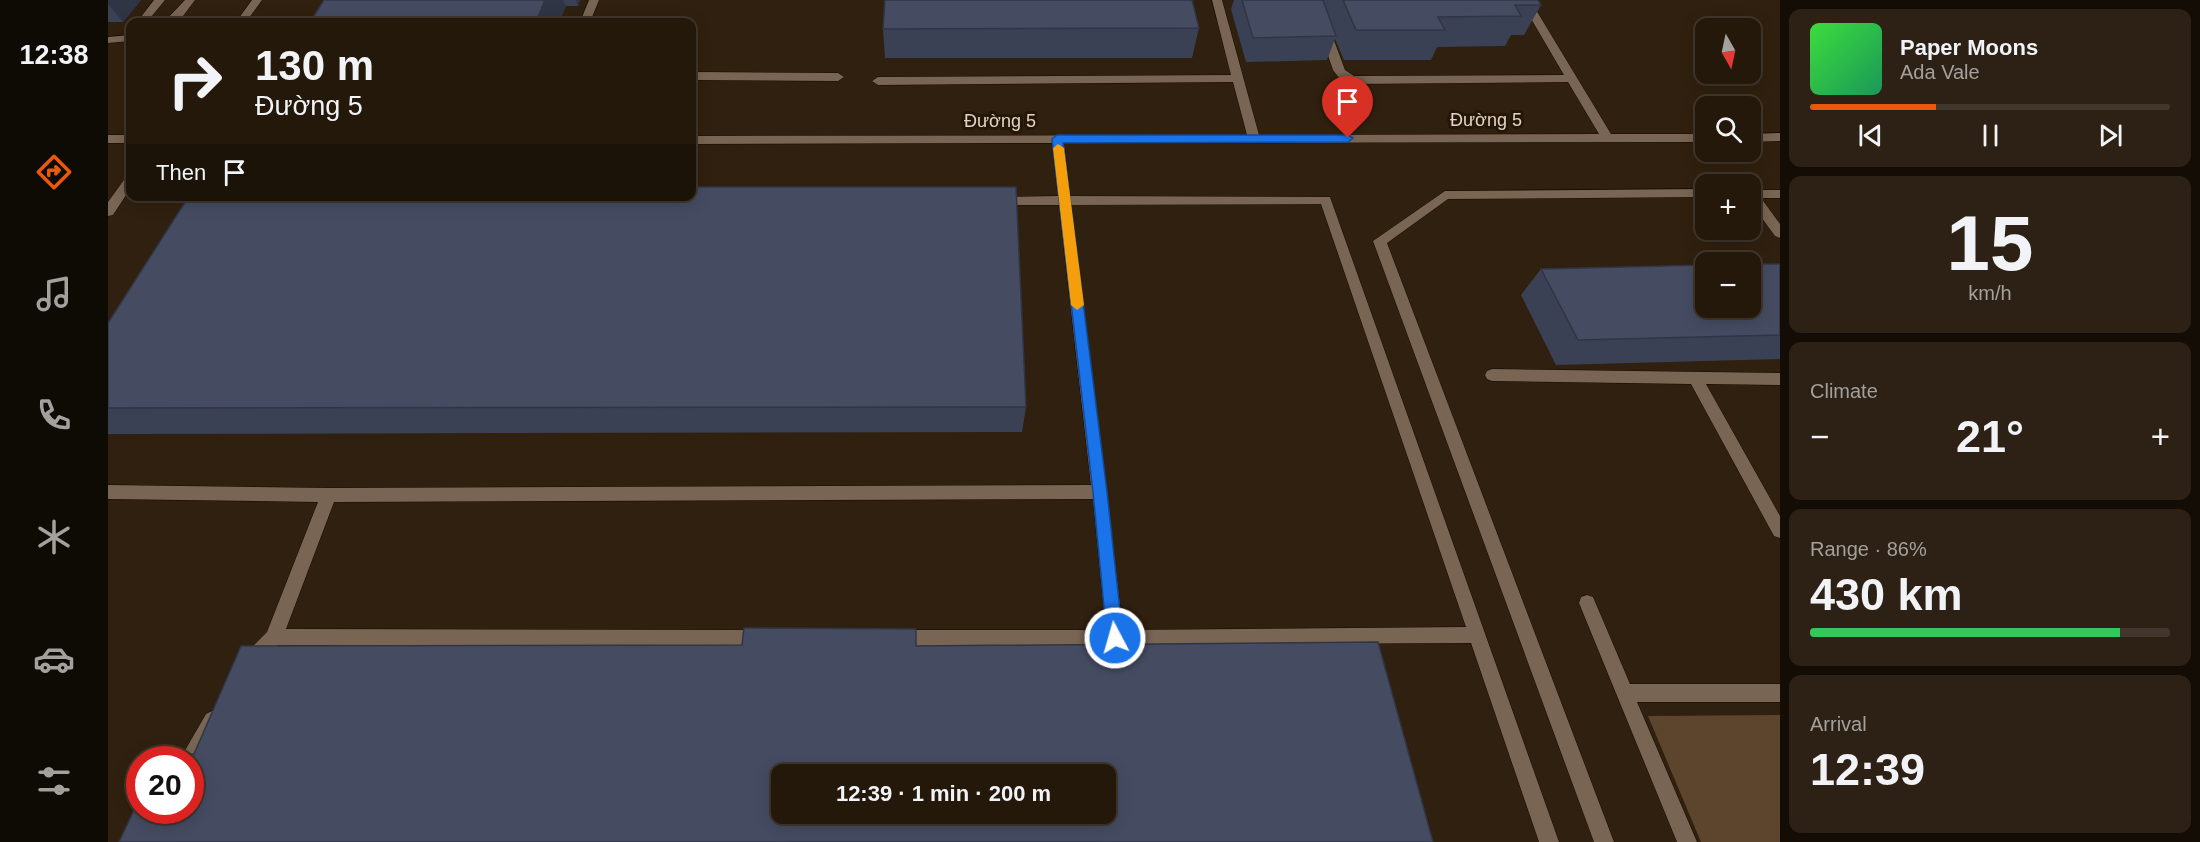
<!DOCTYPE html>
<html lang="en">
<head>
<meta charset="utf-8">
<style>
  :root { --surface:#24180b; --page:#2c2114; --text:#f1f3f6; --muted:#a3a09d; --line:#41372c; --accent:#ea580c }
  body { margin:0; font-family:Helvetica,sans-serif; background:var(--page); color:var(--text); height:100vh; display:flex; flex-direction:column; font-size:22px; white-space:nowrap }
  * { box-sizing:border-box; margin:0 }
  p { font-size:20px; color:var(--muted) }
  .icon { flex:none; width:33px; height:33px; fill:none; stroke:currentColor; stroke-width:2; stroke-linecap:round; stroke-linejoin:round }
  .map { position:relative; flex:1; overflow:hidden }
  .sheet { display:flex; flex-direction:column; gap:9px; padding:9px; background:#140d06; width:420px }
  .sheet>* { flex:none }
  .banner { position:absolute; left:18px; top:18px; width:570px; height:183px; border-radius:12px; box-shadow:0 3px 15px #0003,0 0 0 2px var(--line); background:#24180b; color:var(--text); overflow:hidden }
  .needle { width:39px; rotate:171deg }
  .buttons { position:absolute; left:1587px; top:18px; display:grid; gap:12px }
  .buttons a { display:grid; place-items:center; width:66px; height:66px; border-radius:12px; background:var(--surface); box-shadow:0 3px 15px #0003,0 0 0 2px var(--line); font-size:30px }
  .speed { position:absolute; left:18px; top:746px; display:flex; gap:12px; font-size:30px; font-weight:700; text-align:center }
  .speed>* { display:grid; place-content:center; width:78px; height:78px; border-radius:50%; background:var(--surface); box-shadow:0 3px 15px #0003,0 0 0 2px var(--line); line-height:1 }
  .speed .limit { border:9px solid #d22; background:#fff; color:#111 }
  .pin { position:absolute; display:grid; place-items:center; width:51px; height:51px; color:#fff; margin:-62px -26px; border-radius:50% 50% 50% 0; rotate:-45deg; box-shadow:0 0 6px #0007 }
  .pin .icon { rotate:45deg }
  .me { position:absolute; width:66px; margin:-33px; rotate:354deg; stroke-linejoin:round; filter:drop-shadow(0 0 4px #0008) }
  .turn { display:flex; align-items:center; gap:21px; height:126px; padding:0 30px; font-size:27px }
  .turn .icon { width:78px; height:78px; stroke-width:2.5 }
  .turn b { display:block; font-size:42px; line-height:51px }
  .then { display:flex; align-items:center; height:57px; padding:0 30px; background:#0003; gap:12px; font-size:22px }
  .big { font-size:45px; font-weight:800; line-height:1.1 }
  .sheet .tile { flex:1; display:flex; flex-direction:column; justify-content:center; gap:9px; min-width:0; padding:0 21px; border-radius:12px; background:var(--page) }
  .sheet .dial { align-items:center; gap:0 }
  .dial b { font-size:78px; line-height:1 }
  .song { display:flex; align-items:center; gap:18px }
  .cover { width:72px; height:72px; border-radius:9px; background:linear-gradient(135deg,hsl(120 70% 55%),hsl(150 70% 35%)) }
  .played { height:6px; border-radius:3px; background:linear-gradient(90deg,var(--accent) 35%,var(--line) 35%) }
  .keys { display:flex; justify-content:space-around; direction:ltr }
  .heat { display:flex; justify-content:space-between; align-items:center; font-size:33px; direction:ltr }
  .charge { height:9px; border-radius:4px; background:linear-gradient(90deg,#34c759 86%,var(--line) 0) }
  .trip { position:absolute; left:663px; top:764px; width:345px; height:60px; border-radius:12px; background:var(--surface); box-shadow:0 3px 15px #0003,0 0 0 2px var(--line); font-weight:800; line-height:60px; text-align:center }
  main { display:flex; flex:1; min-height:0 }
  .tabs { display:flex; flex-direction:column; width:108px; justify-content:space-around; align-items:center; background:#0e0a04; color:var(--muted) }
  .tabs .icon { width:42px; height:42px }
  .tabs .active { color:var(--accent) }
  .tabs b { font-size:27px; color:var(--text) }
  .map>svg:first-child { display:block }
  .green { fill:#5d442c }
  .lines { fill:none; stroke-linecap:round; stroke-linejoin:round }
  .minor-casing { stroke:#180900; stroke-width:1 }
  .minor { fill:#796553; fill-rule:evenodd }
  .wall { fill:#3b4154 }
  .shaded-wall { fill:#303545 }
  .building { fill:#454c62; stroke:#303545; stroke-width:1.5; fill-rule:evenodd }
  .route { fill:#1a73e8; stroke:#114b97; stroke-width:1.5 }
  .slow { fill:#f59e0b }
  .labels { text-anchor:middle; stroke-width:6; stroke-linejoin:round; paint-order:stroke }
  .far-street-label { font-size:18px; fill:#e0d4ca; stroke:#261606 }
</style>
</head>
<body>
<main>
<nav class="tabs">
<b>12:38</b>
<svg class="icon active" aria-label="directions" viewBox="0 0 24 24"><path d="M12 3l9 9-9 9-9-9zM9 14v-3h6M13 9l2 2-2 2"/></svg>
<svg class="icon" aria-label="music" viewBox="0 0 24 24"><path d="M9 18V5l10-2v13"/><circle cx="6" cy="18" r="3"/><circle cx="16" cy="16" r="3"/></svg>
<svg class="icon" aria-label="phone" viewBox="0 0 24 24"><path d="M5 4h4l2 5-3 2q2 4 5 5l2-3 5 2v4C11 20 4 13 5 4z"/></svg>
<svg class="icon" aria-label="climate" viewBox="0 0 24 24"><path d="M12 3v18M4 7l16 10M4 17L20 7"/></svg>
<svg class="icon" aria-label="car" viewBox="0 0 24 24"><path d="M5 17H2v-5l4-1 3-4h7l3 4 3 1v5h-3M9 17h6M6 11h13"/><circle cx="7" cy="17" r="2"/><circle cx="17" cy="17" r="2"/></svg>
<svg class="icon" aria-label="filters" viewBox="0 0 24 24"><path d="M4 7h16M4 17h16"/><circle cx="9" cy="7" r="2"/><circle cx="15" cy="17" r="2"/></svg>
</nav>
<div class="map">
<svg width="1672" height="842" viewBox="0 0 1672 842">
  <rect width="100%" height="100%" fill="#30200f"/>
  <path class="green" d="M1672,715v127h-79l-53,-126z"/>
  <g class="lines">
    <defs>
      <path id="minor" d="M46,0h11l-18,22h-10z
        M77,0h10l-15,20 -16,2z
        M144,0h10l-16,22h-10z
        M481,0h10l-9,22h-10z
        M1104,0h10l37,135 340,-1 -31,-52 -215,2 -14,-6 -6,-8 -24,-70h10l26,70 9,6 210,-1 -44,-75h10l81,134h95v8l-642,1 6,53 260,1 229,645h-20l-68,-199 -575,3 -6,-2 -3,-6 3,-6 6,-2h210l-13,-131 -759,3 -48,127 475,1 6,2 3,6 -3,6 -6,2 -483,-1 -21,21 -6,3 -6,-3 -3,-6 3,-6 22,-22 51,-130 -210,-3v-14l221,3 762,-3 -32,-280h-61l-6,-4 6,-4 60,-1 -6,-53 -360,1v-8l555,-1 -14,-53 -355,3 -6,-4 6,-4 353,-2zM1213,204l145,423 -343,3 -52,-425z
        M22,35v6l-22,2v-6z
        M584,72l146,1 6,4 -6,4 -146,-1z
        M1672,133v8l-30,1v-8z
        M0,135h22v8h-22z
        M22,176v13l-17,26 -5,1v-14l18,-25z
        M1598,189v8l-258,2 -61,44 227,599h-20l-221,-601 72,-50z
        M1642,190h30v8h-19l19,26v14l-5,-2 -25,-34z
        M1384,369l288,4v12l-74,-1 74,132v22l-6,-2 -83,-152 -199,-3 -5,-2 -2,-4 2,-4z
        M1479,595l6,2 37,87h150v18h-143l60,140h-20l-98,-239 2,-6z
        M104,711l6,3 3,6 -25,46 -6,2v-9h-10l26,-45z"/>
    </defs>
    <use href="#minor" class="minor-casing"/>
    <use href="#minor" class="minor"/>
  </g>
  <path class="wall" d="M0,0h33l-18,22h-15z
    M216,0h256l-2,6h-12l-7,16h-249z
    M1126,0h304l3,5 -17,30h-13l-6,11 -68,1 -6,13h-87l-9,-21 -8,21 -81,2 -15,-53z
    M1091,28l-7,30h-307l-2,-29z
    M1672,264v95l-224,6 -35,-70 20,-26z
    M0,323l918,84 -4,25 -914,2z"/>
  <path class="shaded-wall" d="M0,0h33l-18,22 -15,-18z
    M437,0h18l3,6 -7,16h-23z
    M468,0h4l-2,6z"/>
  <path class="building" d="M216,0h221l-9,22h-226z
    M777,0h307l7,28 -316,1z
    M1134,0h81l13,36 -83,2z
    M1235,0h195l3,5h-26l6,11 -83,1 7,13h-89z
    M584,187h324l10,220 -918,1v-85l81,-127h503z
    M1642,264h30v71l-202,5 -37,-71 165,-4v43h44z
    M636,628l172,1v17l462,-4 55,200h-1314l21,-45v13h50v-51h-33l2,-5h35l47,-108 501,-1zM674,774h324v39h-324z"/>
  <path class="route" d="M949,135h291l5,3 -5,4 -285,1 44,349 16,146 -2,6 -6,2 -5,-2 -3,-6 -14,-146 -41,-353z"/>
  <path class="slow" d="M950,144l6,4 20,157 -7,5 -6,-5 -18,-157z"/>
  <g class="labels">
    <g class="far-street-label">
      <text x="1378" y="126">Đường 5</text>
      <text x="892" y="127">Đường 5</text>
    </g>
  </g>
</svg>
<div class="buttons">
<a><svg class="needle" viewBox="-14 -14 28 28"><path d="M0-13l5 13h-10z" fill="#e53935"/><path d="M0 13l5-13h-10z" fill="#a3a09d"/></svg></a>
<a><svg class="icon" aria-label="search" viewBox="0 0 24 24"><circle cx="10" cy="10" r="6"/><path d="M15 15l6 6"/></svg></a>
<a>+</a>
<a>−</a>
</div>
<div class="speed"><div class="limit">20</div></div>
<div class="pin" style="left:1240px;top:138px;background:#d93025"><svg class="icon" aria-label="arrive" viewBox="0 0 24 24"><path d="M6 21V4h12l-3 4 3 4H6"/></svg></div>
<svg class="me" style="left:1007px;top:638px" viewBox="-20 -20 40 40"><circle r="17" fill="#1a73e8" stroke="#fff" stroke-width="3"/><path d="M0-11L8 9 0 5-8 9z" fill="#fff"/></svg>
<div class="trip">12:39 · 1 min · 200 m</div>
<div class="banner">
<div class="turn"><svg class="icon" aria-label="right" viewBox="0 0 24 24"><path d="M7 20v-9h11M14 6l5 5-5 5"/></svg><div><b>130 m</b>Đường 5</div></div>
<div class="then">Then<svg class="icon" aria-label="arrive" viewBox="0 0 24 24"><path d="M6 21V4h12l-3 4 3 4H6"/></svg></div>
</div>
</div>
<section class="sheet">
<div class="tile">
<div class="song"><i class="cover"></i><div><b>Paper Moons</b><p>Ada Vale</p></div></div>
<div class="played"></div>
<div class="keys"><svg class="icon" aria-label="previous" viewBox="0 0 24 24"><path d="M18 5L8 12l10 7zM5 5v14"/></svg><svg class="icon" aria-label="pause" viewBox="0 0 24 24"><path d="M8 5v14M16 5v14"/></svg><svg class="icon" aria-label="next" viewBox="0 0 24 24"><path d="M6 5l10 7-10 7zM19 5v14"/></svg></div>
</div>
<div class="tile dial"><b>15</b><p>km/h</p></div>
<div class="tile"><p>Climate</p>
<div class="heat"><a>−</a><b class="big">21°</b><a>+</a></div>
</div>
<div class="tile"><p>Range · 86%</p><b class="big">430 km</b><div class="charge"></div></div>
<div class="tile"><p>Arrival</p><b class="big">12:39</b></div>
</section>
</main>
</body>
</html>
